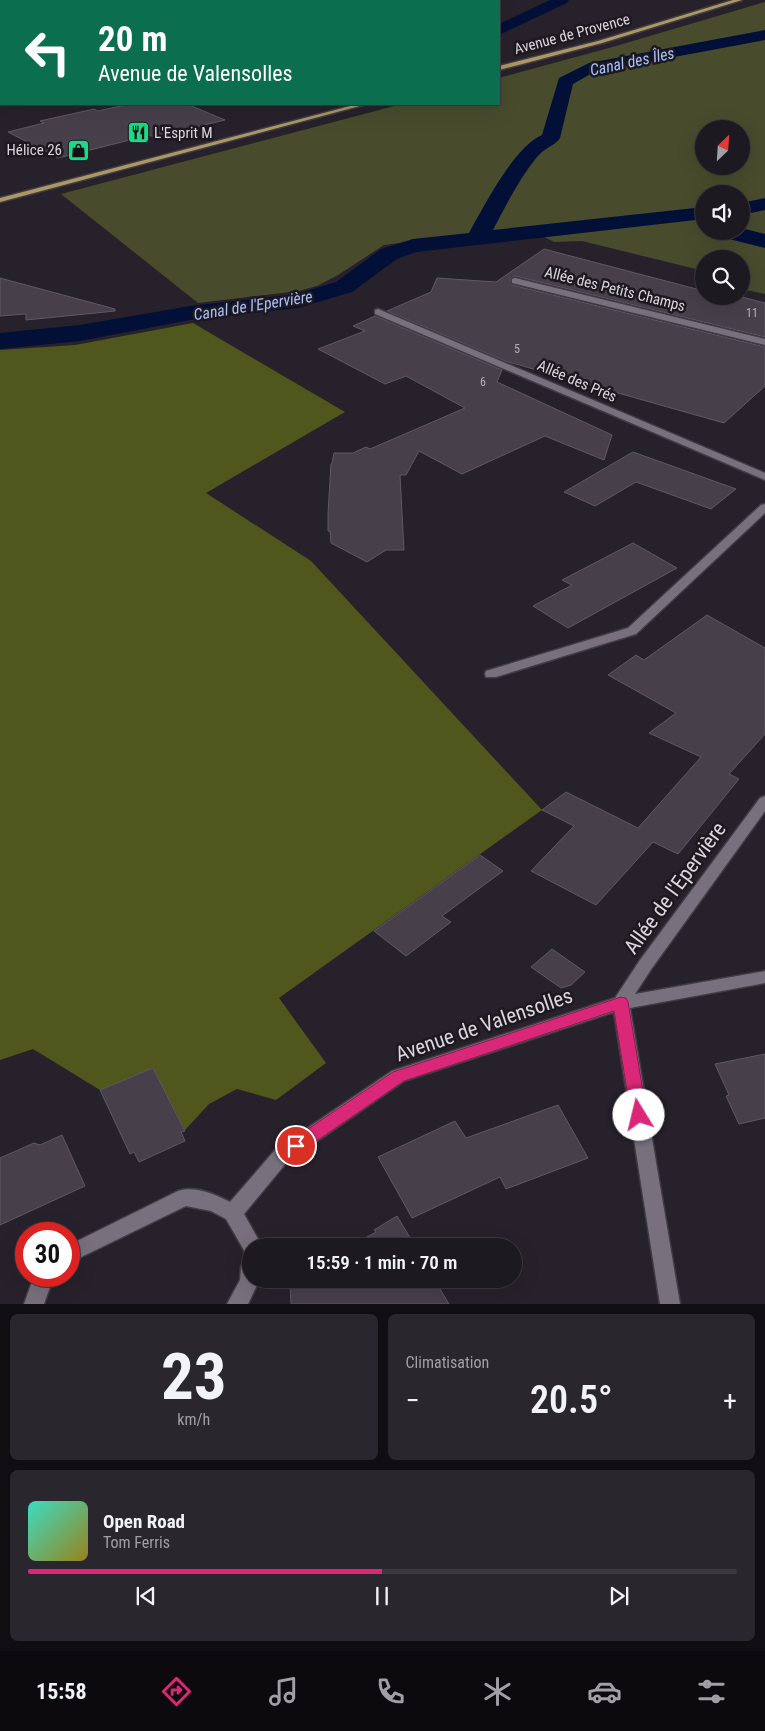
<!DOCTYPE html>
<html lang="fr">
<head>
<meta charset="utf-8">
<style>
  :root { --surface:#1d1920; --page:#2a262d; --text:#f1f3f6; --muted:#a0a0a5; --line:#3b383e; --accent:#db2777 }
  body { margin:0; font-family:"Roboto Condensed",sans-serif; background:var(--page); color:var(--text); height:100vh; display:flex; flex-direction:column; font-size:19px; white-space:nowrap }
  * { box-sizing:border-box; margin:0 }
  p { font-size:16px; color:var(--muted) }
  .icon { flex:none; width:28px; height:28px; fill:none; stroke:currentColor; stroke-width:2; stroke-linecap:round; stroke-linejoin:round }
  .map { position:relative; height:1304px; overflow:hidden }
  .details { display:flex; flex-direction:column; gap:10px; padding:10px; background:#100e12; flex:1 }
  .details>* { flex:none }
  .top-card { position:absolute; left:0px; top:0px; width:500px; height:105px; box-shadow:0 5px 20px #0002,0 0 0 1px var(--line); background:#0b6e4f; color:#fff; overflow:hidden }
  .needle { width:32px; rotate:25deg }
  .fabs { position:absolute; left:695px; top:120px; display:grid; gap:10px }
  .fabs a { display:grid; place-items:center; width:55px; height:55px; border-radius:50%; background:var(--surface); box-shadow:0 5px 20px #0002,0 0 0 1px var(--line); font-size:25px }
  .speed { position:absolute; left:15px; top:1222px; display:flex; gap:10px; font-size:25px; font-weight:700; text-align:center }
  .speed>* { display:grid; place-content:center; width:65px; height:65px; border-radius:50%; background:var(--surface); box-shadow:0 5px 20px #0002,0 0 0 1px var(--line); line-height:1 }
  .speed .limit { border:8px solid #d22; background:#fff; color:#111 }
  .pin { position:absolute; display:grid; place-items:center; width:42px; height:42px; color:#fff; margin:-21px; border:2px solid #fff; border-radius:50%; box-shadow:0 1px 5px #0007 }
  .me { position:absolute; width:55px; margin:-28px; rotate:351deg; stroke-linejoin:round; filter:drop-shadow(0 0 4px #0008) }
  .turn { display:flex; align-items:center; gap:18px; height:105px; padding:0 15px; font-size:22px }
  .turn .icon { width:65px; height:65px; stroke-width:2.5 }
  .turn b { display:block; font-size:35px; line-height:42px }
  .big { font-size:38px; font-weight:600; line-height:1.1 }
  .details .tile { flex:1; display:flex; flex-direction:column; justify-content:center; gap:8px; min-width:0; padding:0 18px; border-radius:8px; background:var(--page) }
  .details .dial { align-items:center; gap:0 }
  .dial b { font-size:65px; line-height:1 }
  .song { display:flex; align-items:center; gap:15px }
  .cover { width:60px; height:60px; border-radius:8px; background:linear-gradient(135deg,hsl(170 70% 55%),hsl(50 70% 35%)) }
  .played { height:5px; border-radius:2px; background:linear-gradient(90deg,var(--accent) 50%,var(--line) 50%) }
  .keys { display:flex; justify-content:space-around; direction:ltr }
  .heat { display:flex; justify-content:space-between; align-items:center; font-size:28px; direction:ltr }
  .details .tiles { flex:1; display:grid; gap:10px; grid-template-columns:1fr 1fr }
  .tile:last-child { grid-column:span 2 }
  .trip { position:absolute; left:242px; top:1238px; width:280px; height:50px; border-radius:25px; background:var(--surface); box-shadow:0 5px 20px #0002,0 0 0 1px var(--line); font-weight:600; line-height:50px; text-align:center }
  .tabs { display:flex; height:80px; justify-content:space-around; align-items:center; background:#0c0a0d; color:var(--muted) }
  .tabs .icon { width:35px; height:35px }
  .tabs .selected { color:var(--accent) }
  .tabs b { font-size:22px; color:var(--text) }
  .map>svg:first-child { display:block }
  .green { fill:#484c2d; fill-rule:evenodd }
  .forest { fill:#50571c }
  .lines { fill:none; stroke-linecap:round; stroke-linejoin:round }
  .canal { fill:#021038; fill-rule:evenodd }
  .building { fill:#47404b; stroke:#605965 }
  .minor-casing { stroke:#413b44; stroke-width:3 }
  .major-casing { stroke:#413b44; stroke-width:3 }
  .highway-casing { stroke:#413b44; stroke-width:3 }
  .minor { fill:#78717d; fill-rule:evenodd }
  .major { fill:#ab9863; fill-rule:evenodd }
  .highway { fill:#cdb251; fill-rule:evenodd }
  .route { fill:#db2777; stroke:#8e194d }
  .labels { text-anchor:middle; stroke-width:5; stroke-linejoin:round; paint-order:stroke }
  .far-number-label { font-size:12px; fill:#b6b1b9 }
  .far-street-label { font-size:15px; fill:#dbd7de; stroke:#1e1821 }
  .far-poi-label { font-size:15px; fill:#dbd7de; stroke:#1e1821; text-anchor:start }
  .far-water-label { font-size:16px; font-style:italic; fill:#a4c2fc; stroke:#1e1821 }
  .near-street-label { font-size:21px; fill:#dbd7de; stroke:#1e1821 }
</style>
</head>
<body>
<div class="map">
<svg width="765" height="1304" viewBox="0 0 765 1304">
  <rect width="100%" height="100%" fill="#27212b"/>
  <path class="green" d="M765,2v292l-24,-5v-30h-37v12l-122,-30 -28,1 -29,-15 -141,18 -46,30 -21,11 -18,5 -101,12 -137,-109 341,-90h97v-26l117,-32zM704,129h37v37h-37zM704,194h37v37h-37z"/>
  <path class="forest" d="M193,323l152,89 -139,81 105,68 231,249 -263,188 47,65 -50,37 -39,-11 -28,15 -24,26 -32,-62 -53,22 -67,-41 -33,11v-710l75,-5z"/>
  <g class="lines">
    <path class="canal" d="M550,0h19l-2,3 -68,32v-11z
      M765,30v10l-171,32 -21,12 -13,54c-4,7 -16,10 -23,19 -18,22 -31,48 -44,73l211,-23v12l-288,33 -19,7 -45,33 -54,16 -108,12 -110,21 -80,8v-16l80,-8 110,-19 106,-12 40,-12 45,-33 32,-10 56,-6c15,-27 45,-86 73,-98l17,-57 30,-15z
      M765,198v12l-24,5v-12z
      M741,228l24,6v14l-48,-12 -3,-5h27z"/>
  </g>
  <path class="building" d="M130,104h57l38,16 -72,17 -3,-2 -92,23 -50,-26 36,-9 -4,-2 54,-12 4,2z
    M544,249l160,42v5h34l27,7v34l-250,-61 -5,3 2,6 253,62v39l-41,37 -219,-62 -118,-50 44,-19 6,-14 59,4z
    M0,278l115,31v2l-89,9v-6l-26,2z
    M375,316l127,54 -5,12 115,53 -8,25 -59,-24 -83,38 -43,-23 -13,24h-6l4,75h-18l-19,12 -36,-19 -1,-12h-2v-17l3,-50 1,-1 2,-10h19l13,-6 4,2 95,-41 -59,-32 -21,8 -67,-35 47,-18 -12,-5z
    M633,452l103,37 -25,20 -75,-27 -41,24 -31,-14z
    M633,543l44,25 -109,60 -35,-22 39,-21 -10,-5z
    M707,615l58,33v86l-36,40 10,5 -61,75 -25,-12 -57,63 -65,-34 43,-45 -32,-16 24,-18 72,36 63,-71 -52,-24 27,-20 -68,-38 28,-20 8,5z
    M480,855l23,16 -61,45 9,6 -45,34 -32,-25z
    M552,949l33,23 -14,13 -10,3 -30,-21z
    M765,1054v64l-26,6 -13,-28 3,-1 -14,-31z
    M153,1068l32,63 -4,1 4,9 -46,21 -5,-10 -4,2 -30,-64z
    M558,1105l30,53 -82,31 -6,-12 -88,41 -34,-61 77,-36 11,17z
    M62,1135l23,51 -85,39v-67l34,-15 6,2z
    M397,1216l18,30h-64l25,-14 -2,-2z
    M350,1279h84l15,25h-158l-1,-18z"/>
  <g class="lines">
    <defs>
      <path id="minor" d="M1,22v4l-1,1v-4z
        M515,278l250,61v6l-253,-62v-4z
        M378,309l387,164v7l-390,-166v-4z
        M765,504v9l-129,121 -140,43h-10l-1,-3 1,-3 142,-43 133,-123z
        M765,796v15l-113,157 -17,26 130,-23v12l-135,25 50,296h-20l-46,-292 -210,69 -117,81 -43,52 18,32h-11v9l-6,-3 -19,-33 -15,-8 -25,-5 -117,57v-18l109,-54c16,-6 39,4 52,11l45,-52 117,-79 223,-73 25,-38 120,-162z
        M251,1258v21h9l-12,25h-21l13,-24 1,-13 3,-6z
        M34,1276h20l-10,28h-20z"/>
      <path id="major" d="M733,0h9l-140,43 -103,27v-4l99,-25z
        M358,104h9l-367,98v-4z"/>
      <path id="highway" d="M0,86h1v4h-1z"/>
    </defs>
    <use href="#minor" class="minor-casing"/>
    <use href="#major" class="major-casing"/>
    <use href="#highway" class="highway-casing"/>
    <use href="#minor" class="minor"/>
    <use href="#major" class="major"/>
    <use href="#highway" class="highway"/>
  </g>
  <path class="route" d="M621,997l5,1 2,4 19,113 -2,5 -6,2 -6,-2 -2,-5 -17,-104 -210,70 -102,70 -6,2 -6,-2 -2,-5 2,-5 103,-69z"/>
  <defs>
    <symbol id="restaurant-square" viewBox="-11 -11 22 22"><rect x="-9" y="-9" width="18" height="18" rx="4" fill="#1bd988" stroke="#1e1821"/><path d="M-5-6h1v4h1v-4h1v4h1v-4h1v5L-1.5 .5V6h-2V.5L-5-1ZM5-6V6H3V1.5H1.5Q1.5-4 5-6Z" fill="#111"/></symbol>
    <symbol id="shop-square" viewBox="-11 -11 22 22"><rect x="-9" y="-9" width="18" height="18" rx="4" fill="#1bd988" stroke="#1e1821"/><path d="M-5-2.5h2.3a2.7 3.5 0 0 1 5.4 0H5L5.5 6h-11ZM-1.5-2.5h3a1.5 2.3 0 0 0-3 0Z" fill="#111"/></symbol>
  </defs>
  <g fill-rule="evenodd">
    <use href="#restaurant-square" x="126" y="120" width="25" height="25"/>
    <use href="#shop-square" x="66" y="138" width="25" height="25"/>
  </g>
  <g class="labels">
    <g class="far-number-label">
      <text x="752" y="317">11</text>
      <text x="517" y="353">5</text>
      <text x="483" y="386">6</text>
    </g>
    <g class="far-street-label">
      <text transform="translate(572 34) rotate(-15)" y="5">Avenue de Provence</text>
      <text transform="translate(615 289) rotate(14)" y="5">Allée des Petits Champs</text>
      <text transform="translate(577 381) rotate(23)" y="5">Allée des Prés</text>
    </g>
    <g class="far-poi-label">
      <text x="154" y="138">L'Esprit M</text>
      <text x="62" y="155" text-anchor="end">Hélice 26</text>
    </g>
    <g class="far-water-label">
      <text transform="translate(632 61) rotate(-12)" y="6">Canal des Îles</text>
      <text transform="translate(253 305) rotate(-9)" y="6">Canal de l'Epervière</text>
    </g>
    <g class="near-street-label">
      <text transform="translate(675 888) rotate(-54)" y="7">Allée de l'Epervière</text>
      <text transform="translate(484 1025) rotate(-19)" y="7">Avenue de Valensolles</text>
    </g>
  </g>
</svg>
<div class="fabs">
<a><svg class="needle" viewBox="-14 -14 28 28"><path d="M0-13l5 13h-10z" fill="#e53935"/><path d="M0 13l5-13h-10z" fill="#a0a0a5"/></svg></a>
<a><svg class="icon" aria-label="sound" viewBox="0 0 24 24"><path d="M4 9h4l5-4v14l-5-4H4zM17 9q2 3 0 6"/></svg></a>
<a><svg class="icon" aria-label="search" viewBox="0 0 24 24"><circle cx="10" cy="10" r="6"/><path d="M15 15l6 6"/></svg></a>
</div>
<div class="speed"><div class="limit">30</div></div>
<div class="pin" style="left:296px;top:1146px;background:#d93025"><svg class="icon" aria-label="arrive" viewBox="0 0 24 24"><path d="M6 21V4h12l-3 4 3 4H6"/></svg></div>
<svg class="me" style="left:639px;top:1115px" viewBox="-20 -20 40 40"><circle r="19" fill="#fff"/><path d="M0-13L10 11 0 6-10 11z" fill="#db2777"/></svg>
<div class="trip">15:59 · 1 min · 70 m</div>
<div class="top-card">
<div class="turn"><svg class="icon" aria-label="left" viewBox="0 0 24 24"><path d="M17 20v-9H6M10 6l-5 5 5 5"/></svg><div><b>20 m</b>Avenue de Valensolles</div></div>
</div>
</div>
<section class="details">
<div class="tiles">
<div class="tile dial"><b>23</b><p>km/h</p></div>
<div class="tile"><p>Climatisation</p>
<div class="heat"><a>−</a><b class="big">20.5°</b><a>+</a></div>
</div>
<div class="tile">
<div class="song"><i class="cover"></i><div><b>Open Road</b><p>Tom Ferris</p></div></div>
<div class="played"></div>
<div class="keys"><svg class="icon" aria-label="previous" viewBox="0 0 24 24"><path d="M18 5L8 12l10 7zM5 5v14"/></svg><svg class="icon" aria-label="pause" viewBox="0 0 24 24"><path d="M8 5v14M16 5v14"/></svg><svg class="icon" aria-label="next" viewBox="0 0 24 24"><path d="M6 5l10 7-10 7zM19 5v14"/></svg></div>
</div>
</div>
</section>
<nav class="tabs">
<b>15:58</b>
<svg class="icon selected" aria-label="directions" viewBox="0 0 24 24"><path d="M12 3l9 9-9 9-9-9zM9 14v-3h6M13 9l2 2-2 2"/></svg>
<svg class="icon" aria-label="music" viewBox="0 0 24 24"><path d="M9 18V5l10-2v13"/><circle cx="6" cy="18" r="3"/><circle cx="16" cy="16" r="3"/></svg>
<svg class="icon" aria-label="phone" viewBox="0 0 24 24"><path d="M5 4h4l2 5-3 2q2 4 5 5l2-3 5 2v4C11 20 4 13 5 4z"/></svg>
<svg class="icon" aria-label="climate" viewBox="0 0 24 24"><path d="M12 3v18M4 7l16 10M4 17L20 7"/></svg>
<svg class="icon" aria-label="car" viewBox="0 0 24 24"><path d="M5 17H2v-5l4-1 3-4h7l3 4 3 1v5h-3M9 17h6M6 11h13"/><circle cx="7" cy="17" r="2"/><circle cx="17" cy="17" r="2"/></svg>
<svg class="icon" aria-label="filters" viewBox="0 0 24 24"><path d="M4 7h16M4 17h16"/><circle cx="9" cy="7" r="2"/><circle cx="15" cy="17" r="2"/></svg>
</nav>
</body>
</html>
